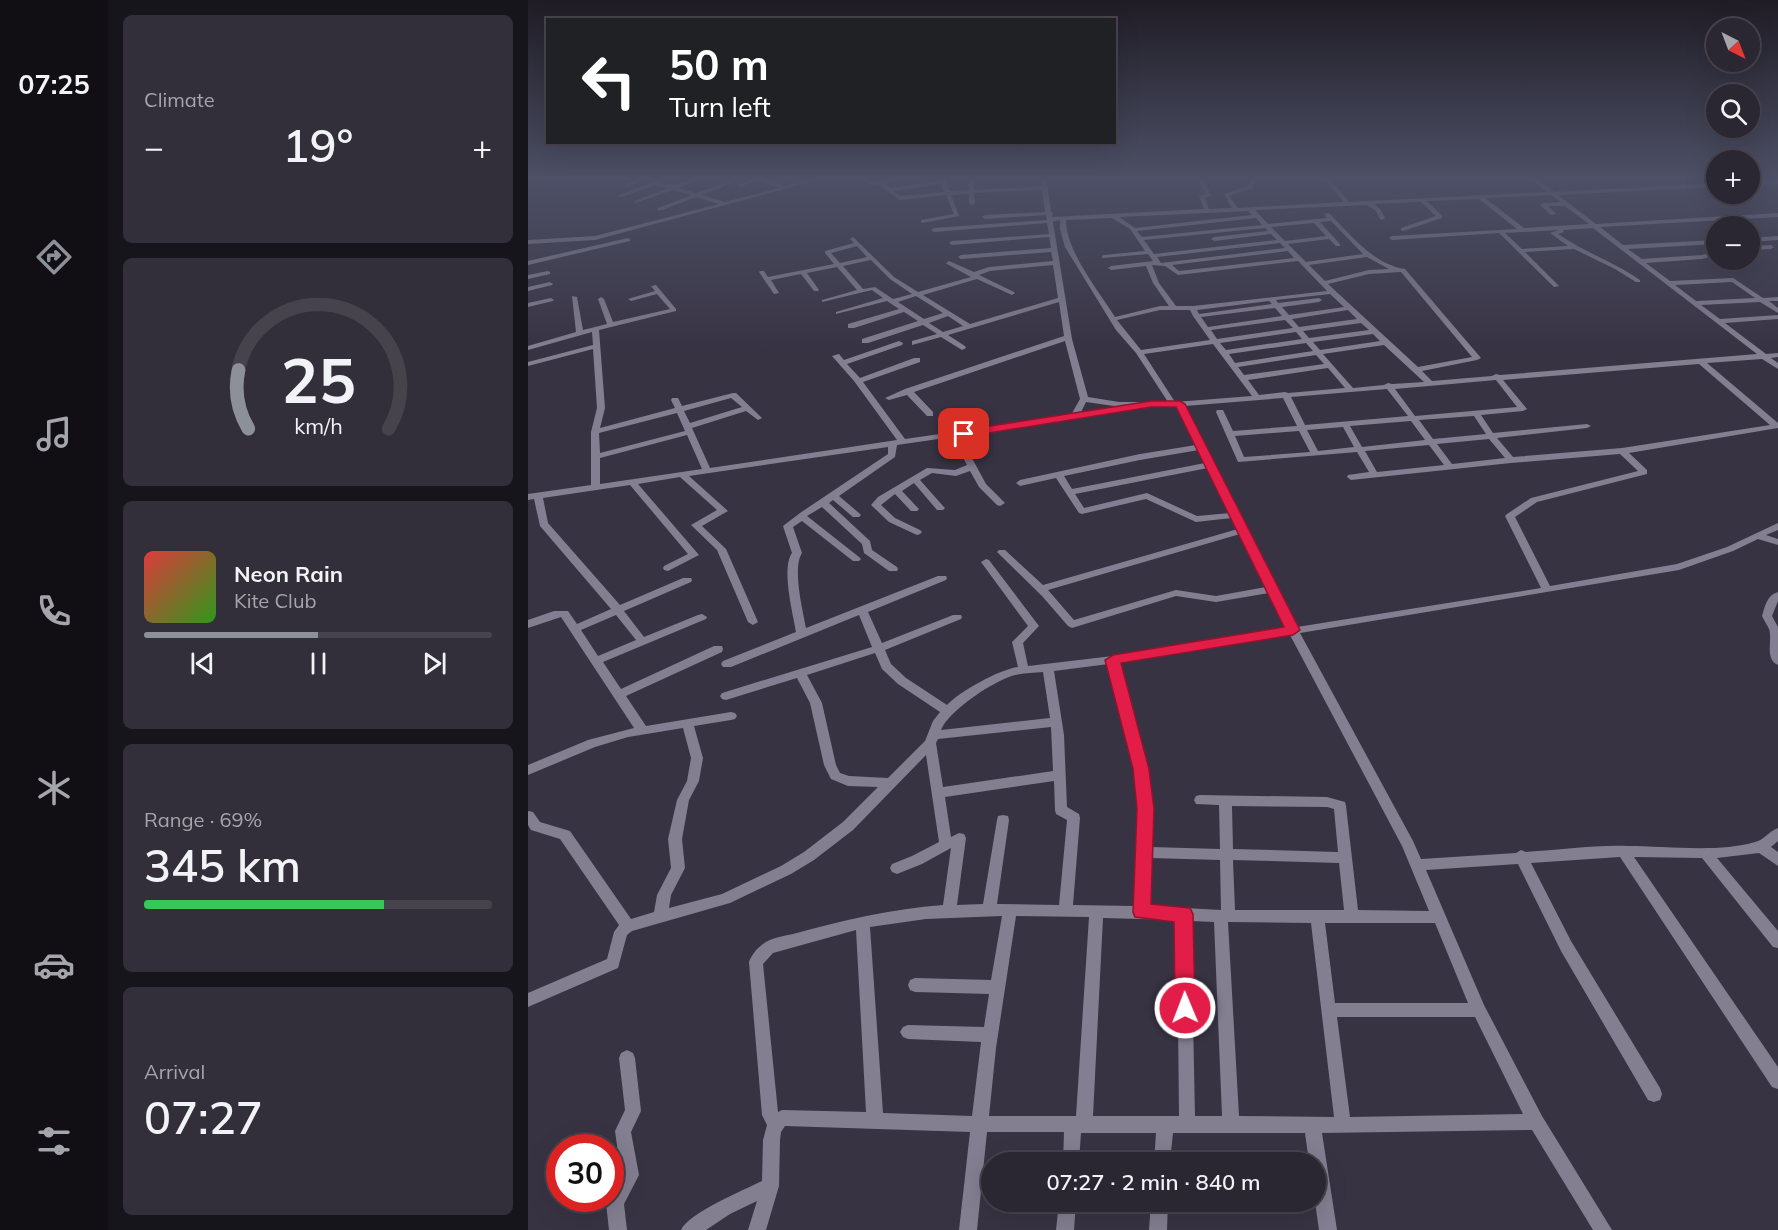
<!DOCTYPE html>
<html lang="en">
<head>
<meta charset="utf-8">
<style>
  :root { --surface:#2a2632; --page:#322e3a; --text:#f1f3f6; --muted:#a5a5ac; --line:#46434d; --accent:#8c9099 }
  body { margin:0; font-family:Mulish,sans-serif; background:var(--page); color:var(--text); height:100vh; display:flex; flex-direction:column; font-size:22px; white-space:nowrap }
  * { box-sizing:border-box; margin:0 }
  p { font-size:20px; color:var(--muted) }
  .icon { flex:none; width:33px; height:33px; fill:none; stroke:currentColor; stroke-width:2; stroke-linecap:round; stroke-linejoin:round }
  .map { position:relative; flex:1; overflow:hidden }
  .drawer { display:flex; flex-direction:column; gap:15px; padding:15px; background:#17151c; width:420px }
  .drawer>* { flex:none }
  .hud { position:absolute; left:18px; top:18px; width:570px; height:126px; border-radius:0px; box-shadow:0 6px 24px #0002,0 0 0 2px var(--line); background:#202124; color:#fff; overflow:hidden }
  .needle { width:39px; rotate:138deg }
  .controls { position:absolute; left:1178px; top:18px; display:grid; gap:12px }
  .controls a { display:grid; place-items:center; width:54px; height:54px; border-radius:50%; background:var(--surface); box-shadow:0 6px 24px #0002,0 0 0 2px var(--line); font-size:30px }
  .speed { position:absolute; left:18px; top:1134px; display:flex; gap:12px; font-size:30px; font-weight:700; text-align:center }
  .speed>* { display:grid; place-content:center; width:78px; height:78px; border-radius:50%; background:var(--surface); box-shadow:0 6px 24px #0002,0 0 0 2px var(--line); line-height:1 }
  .speed .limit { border:9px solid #d22; background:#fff; color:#111 }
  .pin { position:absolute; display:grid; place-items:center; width:51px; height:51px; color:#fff; margin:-26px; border-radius:12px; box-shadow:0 3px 9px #0006 }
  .me { position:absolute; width:66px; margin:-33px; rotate:359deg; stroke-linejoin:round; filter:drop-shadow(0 0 4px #0008) }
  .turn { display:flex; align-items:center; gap:21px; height:126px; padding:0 24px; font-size:27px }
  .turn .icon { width:78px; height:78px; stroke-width:2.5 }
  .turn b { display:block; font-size:42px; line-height:51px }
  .big { font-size:45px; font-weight:600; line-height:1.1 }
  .drawer .tile { flex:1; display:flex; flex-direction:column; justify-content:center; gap:9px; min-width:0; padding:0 21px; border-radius:9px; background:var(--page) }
  .drawer .dial { align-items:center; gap:0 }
  .dial svg { height:156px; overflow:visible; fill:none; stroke:var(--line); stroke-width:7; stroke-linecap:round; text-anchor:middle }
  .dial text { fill:var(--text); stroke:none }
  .song { display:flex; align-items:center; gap:18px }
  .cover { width:72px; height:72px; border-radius:9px; background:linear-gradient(135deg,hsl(0 70% 55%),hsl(110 70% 35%)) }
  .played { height:6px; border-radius:3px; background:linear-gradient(90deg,var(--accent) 50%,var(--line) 50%) }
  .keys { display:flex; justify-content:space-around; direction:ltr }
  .heat { display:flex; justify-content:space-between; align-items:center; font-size:33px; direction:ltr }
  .charge { height:9px; border-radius:4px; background:linear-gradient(90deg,#34c759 69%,var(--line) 0) }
  .trip { position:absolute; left:453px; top:1152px; width:345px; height:60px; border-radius:30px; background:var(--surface); box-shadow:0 6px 24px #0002,0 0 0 2px var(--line); font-weight:600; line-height:60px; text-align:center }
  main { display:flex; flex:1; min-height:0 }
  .menu { display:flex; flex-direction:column; width:108px; justify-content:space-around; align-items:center; background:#110f14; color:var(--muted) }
  .menu .icon { width:42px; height:42px }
  .menu .selected { color:var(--accent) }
  .menu b { font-size:27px; color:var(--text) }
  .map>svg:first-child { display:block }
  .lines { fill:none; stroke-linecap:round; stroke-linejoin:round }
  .street { fill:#837e90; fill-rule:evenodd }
  .route { fill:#e11d48; stroke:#92132f; stroke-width:1.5 }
</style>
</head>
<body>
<main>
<nav class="menu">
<b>07:25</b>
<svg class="icon selected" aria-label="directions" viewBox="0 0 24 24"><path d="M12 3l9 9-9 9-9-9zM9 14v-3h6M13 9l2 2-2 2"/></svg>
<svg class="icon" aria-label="music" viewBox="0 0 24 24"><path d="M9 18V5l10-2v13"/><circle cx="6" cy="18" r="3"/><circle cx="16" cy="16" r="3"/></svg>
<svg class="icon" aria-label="phone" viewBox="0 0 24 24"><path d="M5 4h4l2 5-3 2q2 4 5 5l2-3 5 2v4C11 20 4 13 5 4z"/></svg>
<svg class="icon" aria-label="climate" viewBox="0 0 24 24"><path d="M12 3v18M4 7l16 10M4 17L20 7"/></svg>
<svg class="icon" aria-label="car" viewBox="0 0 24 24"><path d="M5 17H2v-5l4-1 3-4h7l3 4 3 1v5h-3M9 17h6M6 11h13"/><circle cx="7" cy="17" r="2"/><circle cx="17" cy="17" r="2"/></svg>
<svg class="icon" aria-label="filters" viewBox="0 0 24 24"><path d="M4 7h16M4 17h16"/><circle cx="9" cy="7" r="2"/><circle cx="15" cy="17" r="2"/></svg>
</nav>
<section class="drawer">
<div class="tile"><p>Climate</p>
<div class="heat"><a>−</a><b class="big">19°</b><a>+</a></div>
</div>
<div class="tile dial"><svg viewBox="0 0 100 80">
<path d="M14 69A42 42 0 1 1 86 69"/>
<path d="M14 69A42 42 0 0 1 9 39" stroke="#8c9099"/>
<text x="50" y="56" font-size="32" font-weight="700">25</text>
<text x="50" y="72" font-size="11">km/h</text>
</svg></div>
<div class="tile">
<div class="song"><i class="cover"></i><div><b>Neon Rain</b><p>Kite Club</p></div></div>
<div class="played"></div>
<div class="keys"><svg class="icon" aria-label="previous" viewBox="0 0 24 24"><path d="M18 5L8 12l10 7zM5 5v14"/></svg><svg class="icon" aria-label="pause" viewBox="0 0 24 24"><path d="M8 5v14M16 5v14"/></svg><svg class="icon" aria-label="next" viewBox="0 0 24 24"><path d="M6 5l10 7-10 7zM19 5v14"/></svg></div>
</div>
<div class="tile"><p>Range · 69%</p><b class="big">345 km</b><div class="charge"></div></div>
<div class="tile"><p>Arrival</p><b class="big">07:27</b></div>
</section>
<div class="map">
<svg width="1250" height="1230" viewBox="0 0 1250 1230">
  <rect width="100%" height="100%" fill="#383343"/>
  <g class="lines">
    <path class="street" d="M113,177h8l-21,10 -5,-1z
      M137,177h8l-13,6c22,6 25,-6 46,-6l-27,11 17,5 36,-12v2l-30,12 23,7 54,-14 -20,-8 -19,7 -3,-2 20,-8h9l-2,1 21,8 34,-9h10l-234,63 -67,4v-4l67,-4 124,-32 -23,-7 -34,13h-4v-2l33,-13 -18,-5 -38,13v-2l33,-13 -13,-3 -33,12 -5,-1z
      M328,177c8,0 14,5 20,5 11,0 21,-5 32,-5l-24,6 6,5 50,-7 -2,-4h6l6,14 19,-1 -1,-13h6v13l68,-4 -2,-9h6l5,35 2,1 -1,4 152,-8 -5,-13 6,-2 -8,-17h6l8,19 -6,2 4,11 23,-1 -8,-14 24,-8 6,-9h6l-8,11 -23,8 9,12 106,-6 -22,-25h6l21,25 198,-10 -19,-15h7l19,15 162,-9v4l-158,8 38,29 182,-11v4l-178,10 23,18 93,-5v4l-88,5 14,10 60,-4 14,-4v4l-14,4 -56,4 24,18 63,-3 30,20 15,-1v4h-9l9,7v5l-18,-11 -59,3 19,14 58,-4v4l-53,4 41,31 12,-1v4l-7,1 7,5v6l-16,-10 -55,4 71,60v5l-149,25 18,17v4l-110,28 -22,15 35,69 127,-22 50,-17 51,-24v7l-12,5 12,4v6l-20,-6 -25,12 -54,19 -379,63 113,208 8,18 95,-6 5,-3 5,2c33,-2 67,-7 101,-6 39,0 91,7 128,-4 9,-2 14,-11 23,-14v13l-7,6 7,5v14l-19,-13 -42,5 61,73v17l-5,-1 -71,-89 -68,-1 144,210v22l-6,-2 -152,-230 -89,6 40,78 89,147 2,6 -2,6 -6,2 -6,-2 -87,-149 -43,-87 -92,6 58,135 58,111 70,114h-19l-61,-100 -210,3 15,97h-18l-4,-28 1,-40h-7l-4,-29h-132l-3,29h-16l2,-29h-75l-2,29h-16l1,-30h-77l-10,98h-18l11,-98 -185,-6 -4,6 -1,8 -1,46 -13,44h-18l9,-29 -27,13 -24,16h-25c7,-17 63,-40 81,-49l1,-41 4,-15 -5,-10 -13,-153c2,-6 8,-14 14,-18 7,-6 21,-8 30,-10 50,-14 99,-25 150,-29l8,-57 -29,16 -25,10 -5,-2 -2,-4 2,-4 20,-8 27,-14 -13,-87 -73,75 -39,30 -23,14 -61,29 -98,28 -5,4 -9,33 -90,39v-14l79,-34 7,-27 5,-7 -59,-86 -29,-9 -3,-5v-14l5,1 7,10 30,9 61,88 23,-7 3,-17 14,-27 -3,-29 9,-39 10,-19 4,-23 -8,-30 -55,9 -33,10 -67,28v-10l60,-25 46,-12 -73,-111 -33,11v-8l26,-9h14l9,13 34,-15 -71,-83 -6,-27 -6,1v-6l63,-9v-53l6,-24 -4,-59 -65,17v-4l65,-17 -1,-13 -64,18v-4l48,-14 -4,-36 5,1 6,33 24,-6 -9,-25 3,-2 3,2 9,23 57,-13 -13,-15 -26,7 -3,-2 27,-8 -4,-5 5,-1 20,24v2l-77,19 6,78 -5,20 75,-20 -4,-8 1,-2h6l4,8 51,-13h3l26,25 -4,2 -12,-9 -54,17 18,40 187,-28 -43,-59 -22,-25 7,-2 5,6 55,-19 4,2 -1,2 -55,19 13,14 54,-20h6v4l-57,20 42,57 166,-24 9,-16 -15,-58 -151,51 19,20v4h-6l-20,-21 -18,5 -4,-2 20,-9 159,-53 -5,-34 -111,33 17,11 1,2 -4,2 -21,-13 -29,8v-4l25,-7 -14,-9 -55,18h-6v-4l56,-18 -14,-9 -50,16h-6v-4l51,-15 -12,-8 -51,13v-2l47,-14 -11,-8 -50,12v-2l35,-10 -20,-23 -30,6 12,17 -1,1h-4l-13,-17 -30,6 8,13 -5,1 -15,-22 1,-1h4l4,6 66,-13 -9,-11v-2l29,-8 -4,-4 3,-2 41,40 24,15 53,-15 -24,-13 -1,-1 3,-2 25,11 15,-5 64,-6 -2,-9 -90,7 -3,-2 3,-2 90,-7 -2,-11 -97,8 -3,-2 3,-2 97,-7 -2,-11 -113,9 -3,-2 3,-2 113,-8 -1,-5 -61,4 -3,-2 3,-2 60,-3 -3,-22 -68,3 1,10 -3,2 -3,-2v-9l-18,1 8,21 -36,7 -2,-1v-2l33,-6 -8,-19 -46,5 -21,-15h-7zM413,184l3,8 -43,4 -7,-5zM1023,195l10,7 -18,1 -3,2 11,10 5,-1 -8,-8h17l24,18 -65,4 -39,-30zM951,199l38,30 -125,7 -3,2 3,2 107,-7 55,54 5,-1 -34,-34 49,-3 41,20 21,13h4v-2c-26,-18 -56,-28 -82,-46l6,-2 -1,-2 30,-2 164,126 -257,21 -4,-1 -4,2 -60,5 -10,-10 55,-11 4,-2 -76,-89c-31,-4 -55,-35 -76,-56l-5,1 3,4 -59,6 -13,-14 112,-5 9,6 4,8 2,1 3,-2 -5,-9 -6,-5 47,-2 15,14 -35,12v2l2,1 39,-13v-2l-15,-15zM720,211l4,4 -117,13 -16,-11zM584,218l18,11 15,22 -41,4 -2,1v2l46,-4 5,7 -42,5 -3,2 3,2 35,-4 7,17 16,23h-9l-45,11c-17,-27 -49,-66 -49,-97zM728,218l6,7 -120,12 -5,-6zM532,220v9l5,18 51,83 20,23 32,49h-49l-31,-5 -16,-58 -19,-117 1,-1zM803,221l32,33 -57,8 -18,-18 41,-5 7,7h4v-2l-20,-22zM786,223l12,13 -41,5 -14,-14zM737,228l3,3 -54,6 -3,2 3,2 57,-7 6,6 -123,14 -10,-14zM1031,230l-9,3 18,13 -46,3 -17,-16zM752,243l5,5 -124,15 -4,-6zM329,246l10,11 -27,6 -9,-10zM760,251l6,7 -115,13 -7,-6zM839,257l22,12 -20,1 -44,11 -16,-16zM343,260l19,19 22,15 -19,5 -18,-12 -12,2 -20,-23zM770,261l29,30 -134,15h-17l-17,-23 -7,-18 13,1 13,9zM525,265l5,33 -88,26 -47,-29 54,-16 35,16 3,-2 -1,-1 -35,-17 11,-4zM873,272l71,85 -54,10 -90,-83 41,-10zM1204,282l23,16 -59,3 -21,-16zM802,294l14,13 -55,8 -7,-8 37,-5 3,-2 -3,-2 -41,5 -2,-3zM388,296l27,17 -19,6 -26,-17zM741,301l3,3 -73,10 -2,-4zM747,308l7,8 -74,11 -7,-10zM632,310h30l3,6 17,24 -69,10 -24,-30zM820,310l9,9 -58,8 -7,-8zM420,316l15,10 -20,6 -14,-9zM757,320l8,8 -76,11 -6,-9zM833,323l8,7 -60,8 -6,-7zM768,332l6,7 -76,11 -6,-7zM845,334l7,7 -60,9 -7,-8zM778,343l7,8 -78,12 -6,-9zM685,344l39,52 -77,6 -31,-48zM856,345l40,37 -32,2 -4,-1 -4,2 -31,3 -30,-34zM788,355l8,9 -80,11 -6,-8zM1171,364l71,61 -148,23 -109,9 -16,-19 90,-10 4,-2 -4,-2 -94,9 -12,-18 42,-4 4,-2 -24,-29zM800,368l17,20 -57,5 -3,-1 -26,3 -11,-15zM968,380l21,27 -102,9 -20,-27zM859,389l21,27 -103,9 -14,-28zM203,398l11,9 -52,16 -6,-12zM755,398l14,28 -64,5 -10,-21h-6l-1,2 22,50 119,-10 12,20 -21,3 -1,2 4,3 160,-17 109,-9 18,17 -107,27 -24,16 -2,2 36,72 -244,39 -91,-179 1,-1 -22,-41zM558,402l35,5 -41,7zM649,406l19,39 -56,9 -120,26 -4,3 4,3 36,-8 23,35 3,1 64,-15 50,23 36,-4 6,11 -195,56 -38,-35h-6l-2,2 45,44 26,30 4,2 104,-32 40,6 53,-9 18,35 -174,28 -85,10 -5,-23 16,-17 -50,-66 -3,-1 -5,3 47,64 -16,16 6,25c-18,2 -59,25 -71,38l-41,-27 -15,-14 -6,-14 76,-31 1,-2 -1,-2h-8l-71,28 -14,-31 78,-32 1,-2 -1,-2h-8l-132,52c-3,-17 -14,-60 -4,-75l-9,-26 9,-6 51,40h6l2,-2 -2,-2 -52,-41 15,-9 40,37 2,9 25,18h8l1,-2 -1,-2 -25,-17 -2,-9 -41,-38 4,-3 20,17h6l2,-2 -2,-2 -20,-17 56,-39 2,-12 55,-8 15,28 -12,5 -28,-2 -49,29 -7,8 18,17 28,13 3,-1 2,-2 -2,-2 -25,-12 -14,-13 14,-11 16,17h6l2,-2 -2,-2 -15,-16 12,-8 23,27h6l2,-2 -2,-2 -23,-26 12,-7 24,3 14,-5 9,16 18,18 3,1 5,-3 -19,-19 -26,-48 167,-26h3v-3zM149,413l8,18 -85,22 -1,-20zM946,416l12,18 -53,5 -14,-19zM883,421l14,19 -63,7 -12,-21zM815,427l11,20 -36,4 -11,-21zM771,431l11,21 -66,5 -9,-21zM159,435l15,34 -102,15v-26zM961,439l16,19 -53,6 -15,-20zM901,445l15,20 -67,7 -12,-21zM360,447v7l-88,59 -17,13 9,27c-11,15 1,61 4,79l-73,29 -2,3 2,3h8l128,-52 13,32 -150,46 -2,3 2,3 4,1 71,-22 13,25 14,62 7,14 17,7 30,1 -35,35 -39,30 -23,14 -59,28 -53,14 2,-13 14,-27 -3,-29 7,-39 10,-19 4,-23 -9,-32 37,-6 4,-1 2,-3 -2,-3 -4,-1 -85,14 -20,-30 96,-44 1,-3 -1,-3h-8l-93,43 -18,-27 103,-43 1,-2 -5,-3 -4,1 -54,22 -20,-26 67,-29 1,-2 -1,-2h-8l-63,27 -72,-82 -5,-25 87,-13 58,69 -24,12 -1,2 1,2 4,1 31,-16 -61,-71 42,-7 37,33 -26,15 26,25 31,72 5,3 5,-3 -32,-73 -24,-23 26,-15 -39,-35zM671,450l6,13 -133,26 -8,-13 76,-16zM680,468l22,45 -33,3 -50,-23 -63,15 -9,-14zM712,534l26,53 -50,9 -40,-6 -102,30 -26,-30zM88,615l20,25 -38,16 -17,-26zM762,635l112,211 27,65 -71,-1 -12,-104 -1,-4 -18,-5 -127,-2 -4,1 -2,4 2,4 23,1 1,44 -69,-2v-38l-4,-40 -28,-106zM347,653l7,16 16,15 42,28 -7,9 -8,20 -37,37 -39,-2 -9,-3 -4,-8 -14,-62 -15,-28zM581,664l26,105 4,40 -4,97 -62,-1 7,-87 -1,-4 -12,-7 -3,-72 -10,-64zM515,672l7,46 -109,12c8,-20 54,-50 74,-55 9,-2 19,-2 28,-3zM523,727l2,44 -110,16 -7,-44 2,-4zM526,781l1,29 1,4 11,6 -8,85 -62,-1 12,-84 -1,-4 -5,-1 -5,1 -1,4 -14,84 -26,1 9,-67 -2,-4 -5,-1 -8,4 -6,-40zM704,806l95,1 7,2 4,43 -105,-3zM622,858l70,2 1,50 -72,-4zM705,860l106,3 5,47h-109zM474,916l-11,64 -76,-2 -5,2 -2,5 2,5 5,2 74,2 -5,33 -76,-2 -5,2 -3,5 3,5 5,2 73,3 -9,74 -89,-3 -13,-186 56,-8zM488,916l73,1 -13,199h-87l7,-68zM575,918l74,2 2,196h-86zM663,921l23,1 8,194h-27zM700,922l83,1 23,194 -95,-1zM797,923h110l33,80h-133zM328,930l10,182 -84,-2 -4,2 -15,-148 10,-11zM809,1017h138l48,97 -173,3z
      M1250,180v4l-29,1v-4z
      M1250,236v4l-29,2v-4z
      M100,238l2,1v2l-102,24v-4z
      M1221,246l22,-1 3,2 -3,2 -22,1z
      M20,271l2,1v2l-22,5v-4z
      M22,282l3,2 -1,1 -24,6v-4z
      M23,298l3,2 -1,1 -25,6v-4z
      M1250,592v9l-6,15 6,11v38c-14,-6 -5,-25 -9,-36 -2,-4 -5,-9 -7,-13 3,-10 5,-21 16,-24z
      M99,1050l6,3 2,5 6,53 -10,21 8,43 -15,29 3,26h-18l-3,-27 2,-5h2v-4l11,-20 -6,-43 10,-21 -6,-52 2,-5z
      M531,1202h17l-2,28h-18z
      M623,1202h17l-1,28h-18z"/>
  </g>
  <linearGradient id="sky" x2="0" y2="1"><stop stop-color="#1f1c25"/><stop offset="0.51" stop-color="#4d5066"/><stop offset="1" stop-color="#4d5066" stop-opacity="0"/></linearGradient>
  <rect width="1250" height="349" fill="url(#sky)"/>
  <path class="route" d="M623,401h29l5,3 115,226 -7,5 -172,28 28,106 5,40 -3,95 39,4 3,6 2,94 -3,6 -7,3 -7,-3 -3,-6 -1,-86 -39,-5 -2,-5 4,-103 -4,-40 -28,-109 8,-5 171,-28 -108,-220h-25l-187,30 -6,-3 6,-4z"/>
</svg>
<div class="controls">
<a><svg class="needle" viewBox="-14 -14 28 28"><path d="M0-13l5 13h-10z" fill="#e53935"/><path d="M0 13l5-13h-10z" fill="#a5a5ac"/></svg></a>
<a><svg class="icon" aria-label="search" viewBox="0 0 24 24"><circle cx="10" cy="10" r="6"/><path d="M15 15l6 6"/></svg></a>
<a>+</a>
<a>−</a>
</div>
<div class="speed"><div class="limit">30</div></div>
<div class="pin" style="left:436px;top:434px;background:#d93025"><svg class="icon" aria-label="arrive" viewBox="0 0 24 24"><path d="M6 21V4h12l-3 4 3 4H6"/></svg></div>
<svg class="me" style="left:657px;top:1008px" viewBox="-20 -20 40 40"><circle r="17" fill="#e11d48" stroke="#fff" stroke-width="3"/><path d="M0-11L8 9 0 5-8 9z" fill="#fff"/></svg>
<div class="trip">07:27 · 2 min · 840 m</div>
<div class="hud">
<div class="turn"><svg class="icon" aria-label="left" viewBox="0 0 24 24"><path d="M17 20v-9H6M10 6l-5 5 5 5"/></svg><div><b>50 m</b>Turn left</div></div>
</div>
</div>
</main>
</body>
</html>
